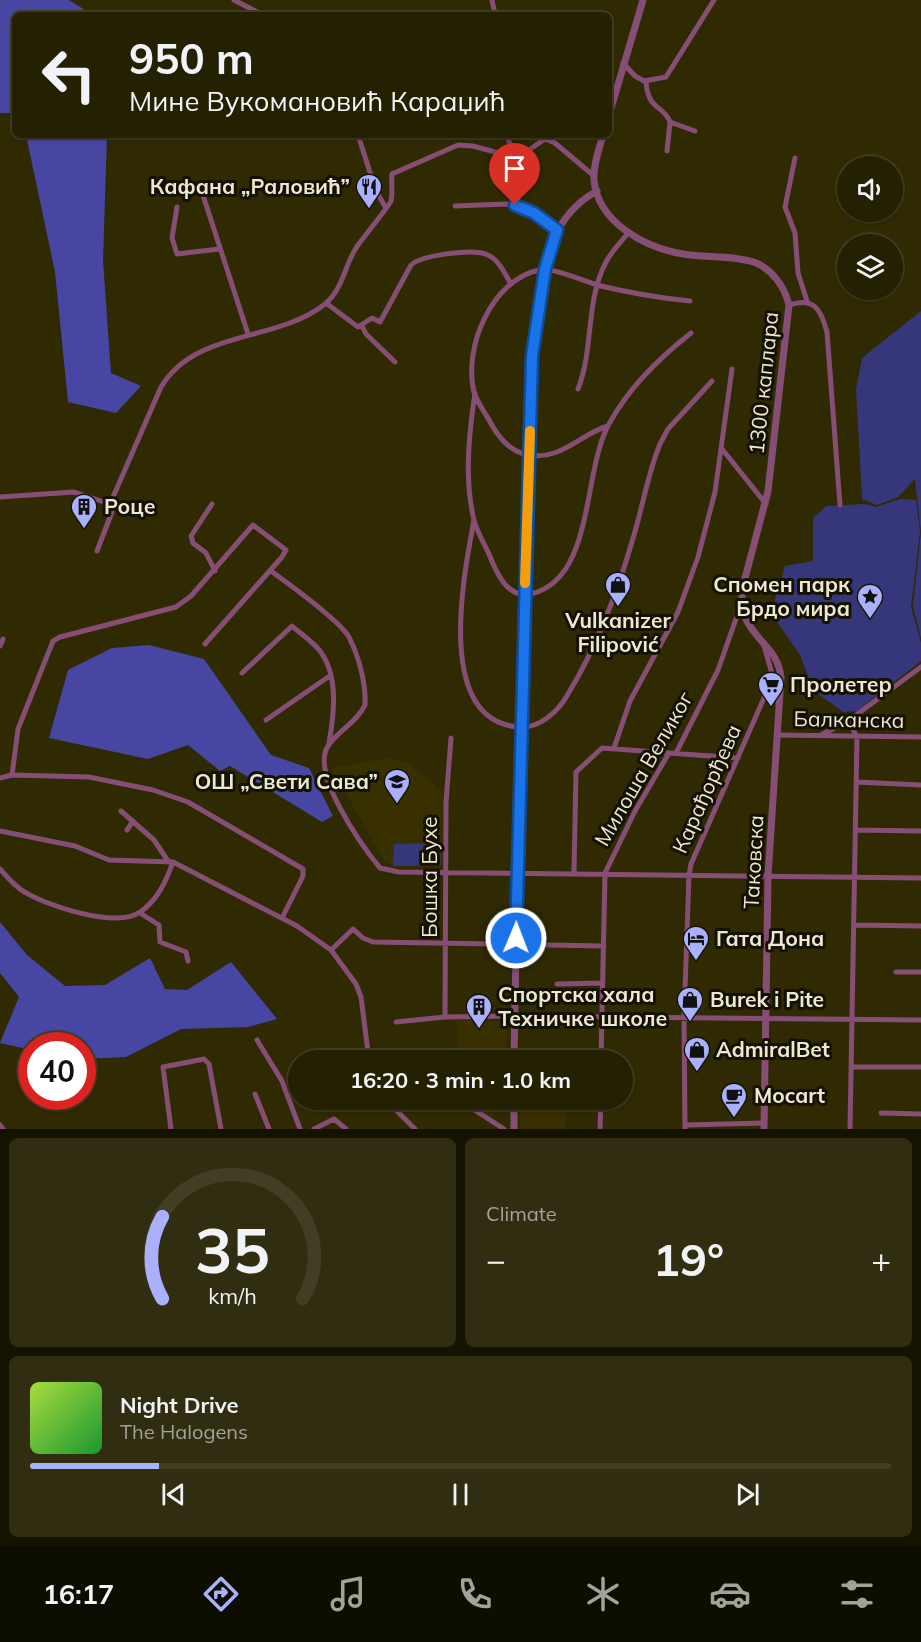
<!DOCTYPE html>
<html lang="en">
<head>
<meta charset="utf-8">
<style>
  :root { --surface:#242002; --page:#302d11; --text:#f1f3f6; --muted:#a3a399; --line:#413e24; --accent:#a9b0fc }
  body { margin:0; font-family:Mulish,sans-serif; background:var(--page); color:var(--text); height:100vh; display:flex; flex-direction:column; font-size:22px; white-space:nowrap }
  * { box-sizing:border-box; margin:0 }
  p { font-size:20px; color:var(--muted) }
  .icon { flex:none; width:33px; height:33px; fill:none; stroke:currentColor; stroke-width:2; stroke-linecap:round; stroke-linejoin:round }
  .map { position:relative; height:1129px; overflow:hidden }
  .details { display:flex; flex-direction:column; gap:9px; padding:9px; background:#141201; flex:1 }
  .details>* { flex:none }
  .top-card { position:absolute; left:12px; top:12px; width:600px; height:126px; border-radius:9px; box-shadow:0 2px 4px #0004,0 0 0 2px var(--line); background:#242002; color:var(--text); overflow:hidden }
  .buttons { position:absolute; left:837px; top:156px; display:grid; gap:12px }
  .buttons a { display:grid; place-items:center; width:66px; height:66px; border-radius:50%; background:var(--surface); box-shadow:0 2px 4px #0004,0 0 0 2px var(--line); font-size:30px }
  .speed { position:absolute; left:18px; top:1032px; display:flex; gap:12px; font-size:30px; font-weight:700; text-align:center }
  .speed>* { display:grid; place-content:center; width:78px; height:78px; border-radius:50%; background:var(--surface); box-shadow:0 2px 4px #0004,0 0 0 2px var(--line); line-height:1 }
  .speed .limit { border:9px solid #d22; background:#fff; color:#111 }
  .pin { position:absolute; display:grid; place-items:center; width:51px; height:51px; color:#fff; margin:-62px -26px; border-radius:50% 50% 50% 0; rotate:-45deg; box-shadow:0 0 6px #0007 }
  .pin .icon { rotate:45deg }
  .me { position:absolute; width:66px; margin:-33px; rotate:1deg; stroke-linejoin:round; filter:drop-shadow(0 0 4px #0008) }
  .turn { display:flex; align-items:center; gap:21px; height:126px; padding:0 18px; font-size:27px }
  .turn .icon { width:78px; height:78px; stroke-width:2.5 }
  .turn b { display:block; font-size:42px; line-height:51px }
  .big { font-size:45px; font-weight:700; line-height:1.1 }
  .details .widget { flex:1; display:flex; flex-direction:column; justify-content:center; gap:9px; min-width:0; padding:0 21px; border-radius:9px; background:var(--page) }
  .details .dial { align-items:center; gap:0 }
  .dial svg { height:156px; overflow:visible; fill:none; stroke:var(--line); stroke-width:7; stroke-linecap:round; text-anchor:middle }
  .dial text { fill:var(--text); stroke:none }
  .song { display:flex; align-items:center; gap:18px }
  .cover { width:72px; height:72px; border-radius:9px; background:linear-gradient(135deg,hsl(80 70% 55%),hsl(130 70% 35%)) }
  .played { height:6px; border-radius:3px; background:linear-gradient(90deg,var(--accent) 15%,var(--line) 15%) }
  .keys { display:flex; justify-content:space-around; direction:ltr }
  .heat { display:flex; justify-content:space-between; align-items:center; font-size:33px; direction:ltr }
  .details .tiles { flex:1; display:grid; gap:9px; grid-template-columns:1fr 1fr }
  .widget:last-child { grid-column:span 2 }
  .trip { position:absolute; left:288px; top:1050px; width:345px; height:60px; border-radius:30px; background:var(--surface); box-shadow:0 2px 4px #0004,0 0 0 2px var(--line); font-weight:700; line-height:60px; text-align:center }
  .menu { display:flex; height:96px; justify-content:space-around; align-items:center; background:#0e0d01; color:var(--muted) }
  .menu .icon { width:42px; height:42px }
  .menu .selected { color:var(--accent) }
  .menu b { font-size:27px; color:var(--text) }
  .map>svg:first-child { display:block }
  .built { fill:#383000 }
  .green { fill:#36377a }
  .forest { fill:#4746a3 }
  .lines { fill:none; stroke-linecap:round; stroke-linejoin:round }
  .minor { stroke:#874e75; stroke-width:5 }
  .tertiary { stroke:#874e75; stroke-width:7 }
  .route-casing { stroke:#114b97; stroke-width:15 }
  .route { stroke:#1a73e8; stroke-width:10 }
  .slow { stroke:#f59e0b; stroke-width:10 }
  .labels { text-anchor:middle; stroke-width:6; stroke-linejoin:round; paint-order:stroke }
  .poi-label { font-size:21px; font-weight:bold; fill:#ebe8d3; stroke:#151204; text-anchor:start }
  .street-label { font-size:21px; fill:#ebe8d3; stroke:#151204 }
</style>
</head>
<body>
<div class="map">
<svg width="921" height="1129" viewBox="0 0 921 1129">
  <rect width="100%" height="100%" fill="#302a03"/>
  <path class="built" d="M388,758l20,5 35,28v76h-49l-9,-5 -54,-94z
    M457,1019l51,3 -2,38h-47z
    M456,1100h44v9l-10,8 -20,-13 -3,3z
    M521,1100h45l-1,29h-45z"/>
  <path class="green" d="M921,311v221l-6,-53 -17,18 -21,8 -15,-6 -6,-110 6,-31z
    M900,499l16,1 4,31 -9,76 10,36v18l-64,50 -14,1 -30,-22 -13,-35 -29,-42 14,-47 28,-5v-43l13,-12 38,-2 12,3z
    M921,532v106l-8,-32z
    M440,843l1,22 -48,1 1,-22z
    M484 1105a7 7 0 1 1 14 0a7 7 0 1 1-14 0Z"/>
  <path class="forest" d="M0,0h69l24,15h-78v98h-15z
    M26,135h81l-4,126 8,112 30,13 -25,27 -48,-11 -13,-130z
    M149,645l55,14 67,96 38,13 24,48 -11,6 -92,-56 -10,5 -32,-26 -40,14 -99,-21 19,-68 44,-22z
    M0,922l27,33 38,31 40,-1 45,-27 15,31 22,1 44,-28 46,57 -29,8 -67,2 -55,28 -43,2 -1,-13h-50l-1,4 -31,-7 19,-46 -19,-24z"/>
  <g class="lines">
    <path class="minor" d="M234,0l29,15
      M492,0l3,15
      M623,63l12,13 9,5 22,-4 48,-77
      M646,82c2,29 18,23 24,40l25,9
      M358,135l18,56 10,17
      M507,135l7,23
      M667,151l3,-29
      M795,158l-10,49 10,26 3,40 9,28
      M200,186l48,148
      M455,206l51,-2 20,4 31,22
      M177,207l-5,31 5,16 42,-5
      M326,303l32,24 14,-9 8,4 31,-57c11,-10 63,-17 77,-10 11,5 17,19 23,29
      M789,305c25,-8 32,4 38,27l13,173
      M362,326l4,8 29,28
      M578,389c16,-40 7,-87 28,-127 5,-10 15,-20 22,-29
      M475,393c-6,41 -11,86 -1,127 3,12 10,23 15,34 7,18 18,45 42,40 64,-15 51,-122 78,-170 19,-35 50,-66 82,-91
      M608,426c-28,8 -47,35 -80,29 -19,-4 -30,-18 -39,-35 -5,-9 -12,-18 -15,-28 -11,-45 18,-112 65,-122 15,-3 46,12 62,16 29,7 59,12 89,15
      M722,449l44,55
      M0,497l74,-5 36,12
      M110,504l51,-117c35,-58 115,-44 164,-83 18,-15 19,-37 31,-56 5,-8 34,-43 35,-47 2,-8 0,-18 1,-27l66,-29 15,1 44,12 28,-19 10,4 39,33
      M212,504l-21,32 2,7 13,10 9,18
      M474,520c-10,54 -40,200 44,207 21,2 40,-15 50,-33 30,-49 50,-103 66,-159 9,-30 14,-62 26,-91l8,-15 44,-48
      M97,551l15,-39 -2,-8
      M271,571c18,13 68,49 78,66 10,20 17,46 16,68 -8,17 -27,26 -37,41 -18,27 34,100 52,122l19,4 522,6
      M0,646l3,-7
      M242,673l50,-47c9,8 21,16 28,25 19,25 14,64 9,92
      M266,720l65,-45
      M848,721l9,16 -7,392
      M778,735l143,2
      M819,736l29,-15 73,-54
      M614,748l16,-47 48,-89 20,-55 17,-65 17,-123
      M676,753l42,-83 19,-54 5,-7
      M12,775l6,-46 35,-88 7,-4 116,-30 15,-11 62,-71 33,25 -4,7 -77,87
      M0,778l12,-3 77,2 64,13 35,12 115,67v7l-21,42
      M856,782l65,3
      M121,811l33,29 14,21
      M127,830l6,-9
      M855,830l66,1
      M0,831l75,15 34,14 64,2 124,64 34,24 25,34 5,13 8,63
      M0,869c6,7 12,14 20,20 22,16 96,40 120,23 18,-12 26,-31 33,-50
      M574,872l2,-100 26,-24 67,5
      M140,913l19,12 1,17 26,10 2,9
      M854,925l67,1
      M331,950l22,-21 10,9 10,4 231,4
      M896,972h25
      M557,984l46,-1
      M445,1017l1,-215 5,-64
      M396,1022l49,-5 69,-1 407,4
      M257,1040l25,41 18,48
      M601,1060l4,-187 30,-62 34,-58 69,5
      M851,1067h70
      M255,1094l14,35
      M386,1100l29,29
      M470,1107l34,22
      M881,1113l40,1
      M0,1125l3,4
      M685,1125l79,-2
      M171,1129l-8,-62 41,-8 5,5 12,65
      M314,1129l20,-10 12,10
      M600,1129l1,-29
      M685,1129l-1,-111 5,-143 2,-11 80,-182v-12l-7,-24"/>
    <path class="tertiary" d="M609,115l34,-115
      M603,135c-4,14 -10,30 -9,45 4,43 52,68 89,74 23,4 51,1 73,9 17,7 29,25 33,42l-21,186 -25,95c-8,51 34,53 38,91l-13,199 -4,253
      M514,1060l6,-333 14,-395c6,-53 11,-113 63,-141
      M514,1100v29"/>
  </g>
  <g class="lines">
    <defs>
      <path id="route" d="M515,205l19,8 23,17 -12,39 -13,87 -16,582"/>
    </defs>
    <use href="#route" class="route-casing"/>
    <use href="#route" class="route"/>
    <path class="slow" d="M525,583l5,-152"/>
  </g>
  <defs>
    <symbol id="restaurant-pin" viewBox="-11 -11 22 30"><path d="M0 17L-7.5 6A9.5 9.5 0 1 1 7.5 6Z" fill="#a9b0fc" stroke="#151204"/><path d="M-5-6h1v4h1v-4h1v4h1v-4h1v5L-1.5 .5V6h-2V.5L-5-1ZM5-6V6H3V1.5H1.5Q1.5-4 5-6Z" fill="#111"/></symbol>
    <symbol id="building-pin" viewBox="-11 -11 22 30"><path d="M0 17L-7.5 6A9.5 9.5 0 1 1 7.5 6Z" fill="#a9b0fc" stroke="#151204"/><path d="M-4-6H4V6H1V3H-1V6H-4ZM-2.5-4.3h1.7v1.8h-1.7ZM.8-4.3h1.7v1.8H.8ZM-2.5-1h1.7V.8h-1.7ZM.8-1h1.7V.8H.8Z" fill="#111"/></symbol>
    <symbol id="shop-pin" viewBox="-11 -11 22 30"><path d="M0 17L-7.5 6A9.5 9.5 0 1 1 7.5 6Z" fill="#a9b0fc" stroke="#151204"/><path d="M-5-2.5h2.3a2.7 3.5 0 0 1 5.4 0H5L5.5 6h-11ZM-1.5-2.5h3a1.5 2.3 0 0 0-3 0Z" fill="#111"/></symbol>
    <symbol id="sight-pin" viewBox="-11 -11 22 30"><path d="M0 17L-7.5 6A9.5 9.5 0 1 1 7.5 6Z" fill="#a9b0fc" stroke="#151204"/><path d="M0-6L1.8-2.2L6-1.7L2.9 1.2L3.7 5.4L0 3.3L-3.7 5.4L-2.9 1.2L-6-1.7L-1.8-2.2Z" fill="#111"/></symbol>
    <symbol id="supermarket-pin" viewBox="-11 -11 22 30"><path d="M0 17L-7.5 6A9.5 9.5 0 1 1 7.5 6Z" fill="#a9b0fc" stroke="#151204"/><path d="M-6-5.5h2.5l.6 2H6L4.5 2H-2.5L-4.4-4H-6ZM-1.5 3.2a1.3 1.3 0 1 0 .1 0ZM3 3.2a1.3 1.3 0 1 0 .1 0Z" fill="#111"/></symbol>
    <symbol id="school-pin" viewBox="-11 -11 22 30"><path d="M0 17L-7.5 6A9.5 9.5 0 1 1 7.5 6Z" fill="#a9b0fc" stroke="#151204"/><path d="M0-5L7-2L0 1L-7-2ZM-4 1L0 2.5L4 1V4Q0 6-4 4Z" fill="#111"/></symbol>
    <symbol id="hotel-pin" viewBox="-11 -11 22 30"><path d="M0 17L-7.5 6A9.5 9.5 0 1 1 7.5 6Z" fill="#a9b0fc" stroke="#151204"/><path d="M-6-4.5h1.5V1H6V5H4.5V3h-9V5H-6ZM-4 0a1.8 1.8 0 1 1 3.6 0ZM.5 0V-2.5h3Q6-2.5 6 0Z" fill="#111"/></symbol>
    <symbol id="cafe-pin" viewBox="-11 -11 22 30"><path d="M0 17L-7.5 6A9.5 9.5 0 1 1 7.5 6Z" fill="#a9b0fc" stroke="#151204"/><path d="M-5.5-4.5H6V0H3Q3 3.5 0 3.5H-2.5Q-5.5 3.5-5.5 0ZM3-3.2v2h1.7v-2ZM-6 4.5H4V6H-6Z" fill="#111"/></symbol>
  </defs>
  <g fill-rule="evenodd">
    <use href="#restaurant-pin" x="354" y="172" width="30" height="40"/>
    <use href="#building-pin" x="69" y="492" width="30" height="40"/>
    <use href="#shop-pin" x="603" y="570" width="30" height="40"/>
    <use href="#sight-pin" x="855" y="582" width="30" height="40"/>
    <use href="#supermarket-pin" x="756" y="670" width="30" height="40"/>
    <use href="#school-pin" x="382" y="767" width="30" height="40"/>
    <use href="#hotel-pin" x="681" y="924" width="30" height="40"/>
    <use href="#shop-pin" x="675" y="985" width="30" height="40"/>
    <use href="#building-pin" x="464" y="992" width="30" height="40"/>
    <use href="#shop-pin" x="682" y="1035" width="30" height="40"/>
    <use href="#cafe-pin" x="719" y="1081" width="30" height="40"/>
  </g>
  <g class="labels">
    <g class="poi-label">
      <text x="350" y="194" text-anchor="end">Кафана „Раловић”</text>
      <text x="104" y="514">Роце</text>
      <text x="850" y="592" text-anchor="end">Спомен парк<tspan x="850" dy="24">Брдо мира</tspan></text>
      <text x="618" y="628" text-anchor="middle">Vulkanizer<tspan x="618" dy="24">Filipović</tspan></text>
      <text x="790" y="692">Пролетер</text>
      <text x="378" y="789" text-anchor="end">ОШ „Свети Сава”</text>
      <text x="716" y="946">Гата Дона</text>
      <text x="498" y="1002">Спортска хала<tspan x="498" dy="24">Техничке школе</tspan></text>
      <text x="710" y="1007">Burek i Pite</text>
      <text x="716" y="1057">AdmiralBet</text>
      <text x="754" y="1103">Mocart</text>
    </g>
    <g class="street-label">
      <text transform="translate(764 383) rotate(-84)" y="7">1300 каплара</text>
      <text transform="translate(849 720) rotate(1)" y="7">Балканска</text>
      <text transform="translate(644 769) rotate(-60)" y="7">Милоша Великог</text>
      <text transform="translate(707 789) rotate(-66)" y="7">Карађорђева</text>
      <text transform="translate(754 862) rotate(-87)" y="7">Таковска</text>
      <text transform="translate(430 877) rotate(-90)" y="7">Бошка Бухе</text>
    </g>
  </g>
</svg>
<div class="buttons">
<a><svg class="icon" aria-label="sound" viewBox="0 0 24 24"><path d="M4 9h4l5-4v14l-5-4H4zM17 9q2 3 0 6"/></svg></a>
<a><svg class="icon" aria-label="layers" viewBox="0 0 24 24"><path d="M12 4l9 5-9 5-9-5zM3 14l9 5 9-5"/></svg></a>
</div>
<div class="speed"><div class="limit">40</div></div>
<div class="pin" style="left:515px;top:205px;background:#d93025"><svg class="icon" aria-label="arrive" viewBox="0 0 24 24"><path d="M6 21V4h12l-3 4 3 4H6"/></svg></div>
<svg class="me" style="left:516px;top:938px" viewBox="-20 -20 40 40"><circle r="17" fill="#1a73e8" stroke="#fff" stroke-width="3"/><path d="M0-11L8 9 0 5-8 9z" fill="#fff"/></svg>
<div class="trip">16:20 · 3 min · 1.0 km</div>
<div class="top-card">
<div class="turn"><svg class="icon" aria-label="left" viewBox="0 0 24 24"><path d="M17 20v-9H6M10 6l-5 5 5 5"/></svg><div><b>950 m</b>Мине Вукомановић Караџић</div></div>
</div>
</div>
<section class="details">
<div class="tiles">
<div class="widget dial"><svg viewBox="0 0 100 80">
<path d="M14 69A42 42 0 1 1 86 69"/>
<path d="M14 69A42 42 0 0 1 14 27" stroke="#a9b0fc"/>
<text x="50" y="56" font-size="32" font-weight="700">35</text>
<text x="50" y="72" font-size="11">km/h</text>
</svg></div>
<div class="widget"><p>Climate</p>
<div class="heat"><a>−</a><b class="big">19°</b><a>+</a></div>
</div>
<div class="widget">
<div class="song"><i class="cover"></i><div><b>Night Drive</b><p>The Halogens</p></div></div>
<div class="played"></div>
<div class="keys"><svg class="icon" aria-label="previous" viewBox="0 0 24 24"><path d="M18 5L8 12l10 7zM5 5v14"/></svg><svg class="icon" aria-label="pause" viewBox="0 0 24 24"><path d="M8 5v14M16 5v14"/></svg><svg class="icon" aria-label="next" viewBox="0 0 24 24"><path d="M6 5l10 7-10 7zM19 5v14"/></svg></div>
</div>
</div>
</section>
<nav class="menu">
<b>16:17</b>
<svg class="icon selected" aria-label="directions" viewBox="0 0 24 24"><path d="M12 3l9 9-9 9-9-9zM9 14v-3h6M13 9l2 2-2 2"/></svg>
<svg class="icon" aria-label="music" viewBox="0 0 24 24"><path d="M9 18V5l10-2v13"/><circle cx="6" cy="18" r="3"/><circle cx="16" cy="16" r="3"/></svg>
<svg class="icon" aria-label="phone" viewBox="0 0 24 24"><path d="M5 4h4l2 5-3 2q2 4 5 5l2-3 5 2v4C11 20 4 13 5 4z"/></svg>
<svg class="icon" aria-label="climate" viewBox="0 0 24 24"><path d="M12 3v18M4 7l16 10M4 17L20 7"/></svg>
<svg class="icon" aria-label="car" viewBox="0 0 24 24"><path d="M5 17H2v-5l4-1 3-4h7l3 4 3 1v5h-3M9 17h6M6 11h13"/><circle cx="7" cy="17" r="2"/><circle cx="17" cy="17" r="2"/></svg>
<svg class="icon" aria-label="filters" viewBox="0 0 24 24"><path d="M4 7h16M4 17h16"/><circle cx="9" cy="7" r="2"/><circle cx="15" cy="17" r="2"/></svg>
</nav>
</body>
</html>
